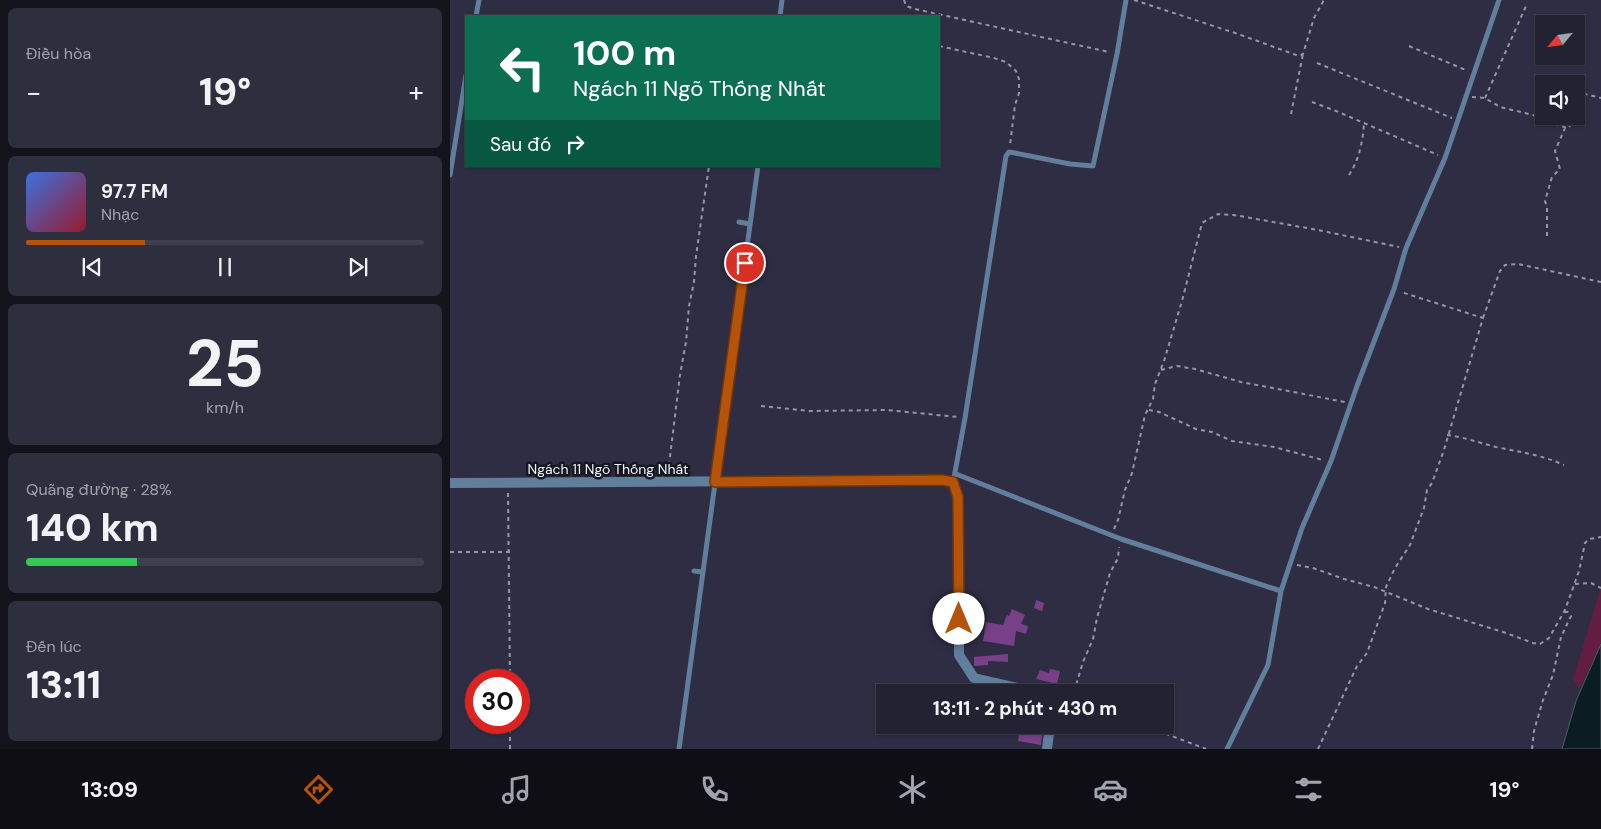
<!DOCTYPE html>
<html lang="vi">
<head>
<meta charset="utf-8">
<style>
  :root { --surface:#222232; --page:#2e2f3e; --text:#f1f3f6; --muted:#a2a4ac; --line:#3f3f4d; --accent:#b45309 }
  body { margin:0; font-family:"DM Sans",sans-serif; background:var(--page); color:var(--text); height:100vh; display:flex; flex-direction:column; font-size:19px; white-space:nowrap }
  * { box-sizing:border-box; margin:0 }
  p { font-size:16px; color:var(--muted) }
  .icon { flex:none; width:28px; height:28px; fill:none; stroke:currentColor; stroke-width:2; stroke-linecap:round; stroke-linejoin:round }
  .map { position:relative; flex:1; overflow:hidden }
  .panel { display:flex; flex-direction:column; gap:8px; padding:8px; background:#13131c; width:450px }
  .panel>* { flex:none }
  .top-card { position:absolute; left:15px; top:15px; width:475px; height:152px; border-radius:0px; box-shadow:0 1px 4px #0004,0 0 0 1px var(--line); background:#0b6e4f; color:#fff; overflow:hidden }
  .needle { width:32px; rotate:241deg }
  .tools { position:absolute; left:1085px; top:15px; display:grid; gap:10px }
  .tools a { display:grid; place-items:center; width:50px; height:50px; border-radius:0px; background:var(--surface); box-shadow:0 1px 4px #0004,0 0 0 1px var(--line); font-size:25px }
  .speed { position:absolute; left:15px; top:669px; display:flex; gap:10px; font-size:25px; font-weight:700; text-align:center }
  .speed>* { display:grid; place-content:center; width:65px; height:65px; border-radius:50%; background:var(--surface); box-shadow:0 1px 4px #0004,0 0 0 1px var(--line); line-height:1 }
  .speed .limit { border:8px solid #d22; background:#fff; color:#111 }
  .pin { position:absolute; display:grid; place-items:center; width:42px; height:42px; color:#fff; margin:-21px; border:2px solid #fff; border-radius:50%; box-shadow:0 1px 5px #0007 }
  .me { position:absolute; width:55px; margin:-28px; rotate:0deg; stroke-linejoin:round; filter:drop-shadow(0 0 4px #0008) }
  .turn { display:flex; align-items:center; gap:18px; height:105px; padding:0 25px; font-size:22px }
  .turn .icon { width:65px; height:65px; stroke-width:2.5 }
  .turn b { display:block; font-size:35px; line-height:42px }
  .then { display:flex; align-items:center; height:48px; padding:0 25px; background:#0003; gap:10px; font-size:19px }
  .big { font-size:38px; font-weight:800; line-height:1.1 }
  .panel .widget { flex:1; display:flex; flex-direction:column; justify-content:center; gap:8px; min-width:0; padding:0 18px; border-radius:8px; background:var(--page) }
  .panel .dial { align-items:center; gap:0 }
  .dial b { font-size:65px; line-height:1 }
  .song { display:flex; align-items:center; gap:15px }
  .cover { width:60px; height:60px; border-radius:8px; background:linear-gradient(135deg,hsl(220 70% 55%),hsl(350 70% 35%)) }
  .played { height:5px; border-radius:2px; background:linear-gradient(90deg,var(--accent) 30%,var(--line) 30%) }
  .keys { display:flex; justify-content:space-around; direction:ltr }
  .heat { display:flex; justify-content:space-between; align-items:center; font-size:28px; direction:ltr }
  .charge { height:8px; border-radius:4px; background:linear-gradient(90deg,#34c759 28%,var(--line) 0) }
  .trip { position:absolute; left:426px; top:684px; width:298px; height:50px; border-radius:0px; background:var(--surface); box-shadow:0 1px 4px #0004,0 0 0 1px var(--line); font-weight:800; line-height:50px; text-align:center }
  .tab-bar { display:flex; height:80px; justify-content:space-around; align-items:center; background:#0e0e14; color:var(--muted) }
  .tab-bar .icon { width:35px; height:35px }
  .tab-bar .selected { color:var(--accent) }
  .tab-bar b { font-size:22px; color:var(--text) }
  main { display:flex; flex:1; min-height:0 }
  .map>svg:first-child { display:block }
  .green { fill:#631d42 }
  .water { fill:#0b1d22; stroke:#505d64 }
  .building { fill:#784088 }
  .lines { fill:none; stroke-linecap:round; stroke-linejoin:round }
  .path { stroke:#9696a6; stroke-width:2; stroke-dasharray:4 4; stroke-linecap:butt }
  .lane { stroke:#627e9d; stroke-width:5 }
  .street { stroke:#627e9d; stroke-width:10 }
  .route-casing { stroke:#753606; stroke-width:12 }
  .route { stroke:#b45309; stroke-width:9 }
  .labels { text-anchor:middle; stroke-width:5; stroke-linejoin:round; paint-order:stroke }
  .street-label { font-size:14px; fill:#f1f2fd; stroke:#171721 }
</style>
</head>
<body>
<main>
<section class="panel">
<div class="widget"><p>Điều hòa</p>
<div class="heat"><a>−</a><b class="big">19°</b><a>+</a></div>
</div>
<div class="widget">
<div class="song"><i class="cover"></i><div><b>97.7 FM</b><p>Nhạc</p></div></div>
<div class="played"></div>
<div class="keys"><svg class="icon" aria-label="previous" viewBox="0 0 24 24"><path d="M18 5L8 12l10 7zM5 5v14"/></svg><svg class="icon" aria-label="pause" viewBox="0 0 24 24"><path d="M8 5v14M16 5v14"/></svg><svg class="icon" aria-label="next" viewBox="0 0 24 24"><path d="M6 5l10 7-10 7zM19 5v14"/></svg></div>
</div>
<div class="widget dial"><b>25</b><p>km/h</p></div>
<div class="widget"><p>Quãng đường · 28%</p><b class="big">140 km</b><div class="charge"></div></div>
<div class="widget"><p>Đến lúc</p><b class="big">13:11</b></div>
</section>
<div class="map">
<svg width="1151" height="749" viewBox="0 0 1151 749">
  <rect width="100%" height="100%" fill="#2e2d43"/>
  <path class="green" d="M1151,587v57l-22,45 -6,-10z"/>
  <path class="water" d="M1151,644v105h-39l14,-48z"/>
  <path class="building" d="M586,600l8,3 -2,8 -8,-3z
    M562,609l13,6 -4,9 7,2 -2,8 -10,-3 -2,15 -31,-5 3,-19 17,3 4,-10 2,1z
    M558,654v8l-20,-1v4l-14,1v-9z
    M600,669l10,2 -3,13 -21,-5 4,-9 9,3z
    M585,725h8l-2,20 -23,-4 1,-7 4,1 1,-9 10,1z"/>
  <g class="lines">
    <path class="path" d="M454,0l2,6 9,3 194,43
      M684,0l104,34 61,22 4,-2 11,-36 10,-18
      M489,46l55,12 12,4 10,9 3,8v14l-4,12 -5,40
      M959,46l59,25
      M867,63l135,55
      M1022,97l13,1 15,9 41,10 18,9 10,2 5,-12
      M1035,98l41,-92
      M862,102l24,9 102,44
      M1126,108l5,-12 4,-2 16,4
      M841,114l12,-60
      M899,175c10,-15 14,-34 15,-52
      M1097,236v-29l-2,-6 7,-24 8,-8 -5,-18 10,-23
      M1033,318l17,-47 5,-6 13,-1 83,18
      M711,370l16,-4 18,3 46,13 104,20
      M311,406l49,5 77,-1 71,7
      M699,410l10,2 37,17 16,3 20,9 42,6 49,13
      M997,435c17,2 33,8 49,12 24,5 46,8 68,18
      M218,473l12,-98 6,-33 3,-36 5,-24 2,-26 13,-90
      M58,493l2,187
      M664,529l4,-9 7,-30 7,-17 13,-58 8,-16 2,-15 9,-23 18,-60 20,-78 16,-9 16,1 84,15 81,17
      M0,552h60
      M847,565l16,3 31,11 30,8 54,22 75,23 30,11 7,1 9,-6 16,-28 14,-39 6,-28 4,-4 12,-2
      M1125,584l16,-1 10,5
      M624,692l9,-30 10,-23 4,-21 13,-45 8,-15 1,-11
      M693,725l63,24
      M60,749v-27
      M868,749l39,-83 10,-13 18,-50 1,-16 9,-19 15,-23 14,-37 3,-18 5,-7 12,-33 39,-132 -82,-26
      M1082,749l2,-18 9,-31 10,-25 8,-38 10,-21 -3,-4h-4"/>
    <path class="lane" d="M26,16l3,-16
      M330,16l2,-16
      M0,175l16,-100
      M289,222l11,2
      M506,474l165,65 160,52
      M503,483l12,-65 41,-262 3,-4 6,1 55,11 23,2 24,-112 9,-54
      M244,571l9,1
      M229,749l79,-583
      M777,749l41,-84 13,-74 21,-63 29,-67 26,-75 37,-97 12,-41 39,-90 54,-158"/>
    <path class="street" d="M0,483l492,-3 11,3 5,14 1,17v141l15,23 61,14
      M597,749l3,-24"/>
  </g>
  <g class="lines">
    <defs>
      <path id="route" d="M295,263l-30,219 227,-2 11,2 5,15 1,122"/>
    </defs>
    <use href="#route" class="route-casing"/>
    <use href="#route" class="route"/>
  </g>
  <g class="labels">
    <g class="street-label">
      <text x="158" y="474">Ngách 11 Ngõ Thống Nhất</text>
    </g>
  </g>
</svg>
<div class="tools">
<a><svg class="needle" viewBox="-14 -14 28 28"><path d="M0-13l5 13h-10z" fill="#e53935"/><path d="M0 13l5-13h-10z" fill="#a2a4ac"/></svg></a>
<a><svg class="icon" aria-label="sound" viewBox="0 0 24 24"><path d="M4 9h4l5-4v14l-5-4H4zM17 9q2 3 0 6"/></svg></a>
</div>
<div class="speed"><div class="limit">30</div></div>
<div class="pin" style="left:295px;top:263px;background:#d93025"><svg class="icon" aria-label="arrive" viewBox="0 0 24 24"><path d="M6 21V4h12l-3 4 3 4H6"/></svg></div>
<svg class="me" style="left:509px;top:619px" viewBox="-20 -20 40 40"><circle r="19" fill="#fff"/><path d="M0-13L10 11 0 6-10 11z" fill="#b45309"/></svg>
<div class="trip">13:11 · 2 phút · 430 m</div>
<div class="top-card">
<div class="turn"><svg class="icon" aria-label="left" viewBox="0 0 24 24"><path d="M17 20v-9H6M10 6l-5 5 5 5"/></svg><div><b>100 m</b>Ngách 11 Ngõ Thống Nhất</div></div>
<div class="then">Sau đó<svg class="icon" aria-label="right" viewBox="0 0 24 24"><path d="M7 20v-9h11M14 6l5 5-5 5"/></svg></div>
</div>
</div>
</main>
<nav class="tab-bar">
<b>13:09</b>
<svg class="icon selected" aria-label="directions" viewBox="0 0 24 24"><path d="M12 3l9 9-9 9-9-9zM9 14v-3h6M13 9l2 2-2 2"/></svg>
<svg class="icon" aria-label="music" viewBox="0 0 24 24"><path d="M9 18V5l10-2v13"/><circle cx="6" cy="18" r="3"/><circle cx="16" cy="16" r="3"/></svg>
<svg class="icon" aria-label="phone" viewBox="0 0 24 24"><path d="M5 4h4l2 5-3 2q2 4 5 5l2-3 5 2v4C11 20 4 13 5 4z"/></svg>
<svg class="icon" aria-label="climate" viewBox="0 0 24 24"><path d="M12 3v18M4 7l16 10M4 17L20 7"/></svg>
<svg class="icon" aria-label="car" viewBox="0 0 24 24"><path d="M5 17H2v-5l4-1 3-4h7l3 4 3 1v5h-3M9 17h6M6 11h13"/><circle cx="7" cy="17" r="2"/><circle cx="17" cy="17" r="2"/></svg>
<svg class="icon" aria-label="filters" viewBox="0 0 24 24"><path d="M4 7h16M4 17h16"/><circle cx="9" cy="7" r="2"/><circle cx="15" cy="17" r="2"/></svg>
<b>19°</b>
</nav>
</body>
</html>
